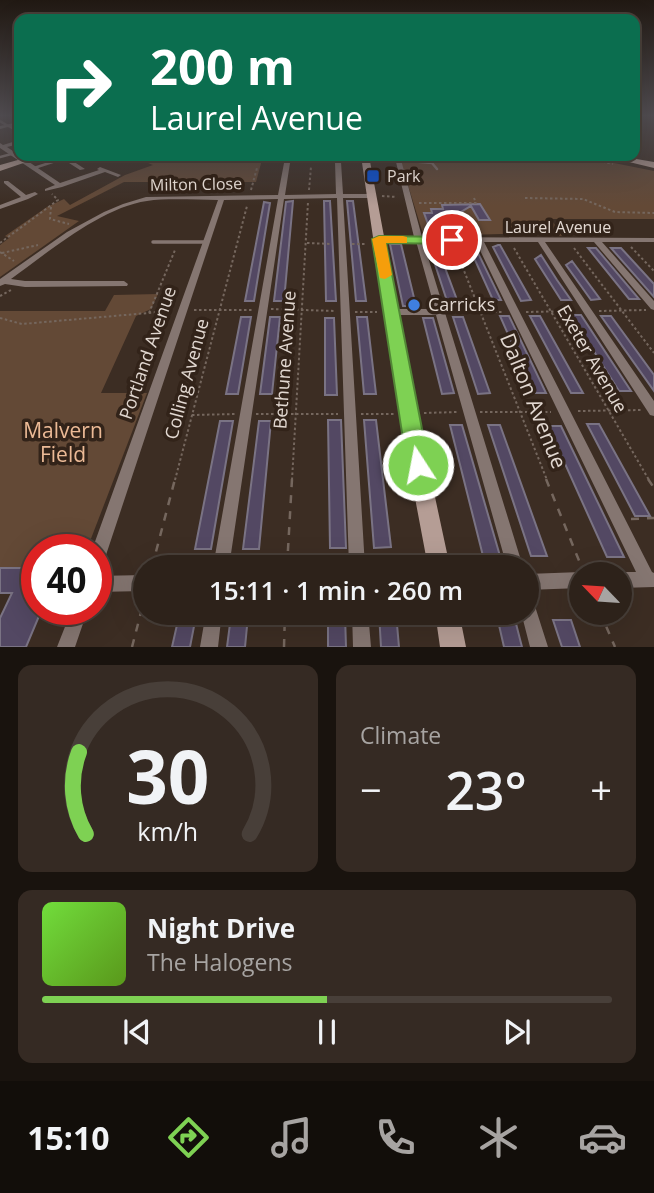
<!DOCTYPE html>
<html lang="en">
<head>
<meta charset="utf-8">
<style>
  :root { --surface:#2d221a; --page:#352a23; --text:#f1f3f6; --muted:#a7a4a2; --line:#483f39; --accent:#7ed153 }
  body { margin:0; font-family:"Open Sans",sans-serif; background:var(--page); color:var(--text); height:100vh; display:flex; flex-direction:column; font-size:26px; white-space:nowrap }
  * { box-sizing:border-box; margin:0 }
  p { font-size:23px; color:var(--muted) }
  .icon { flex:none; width:38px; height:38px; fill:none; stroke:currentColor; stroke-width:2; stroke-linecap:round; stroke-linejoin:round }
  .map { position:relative; height:647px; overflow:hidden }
  .details { display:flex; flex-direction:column; gap:18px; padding:18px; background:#19130e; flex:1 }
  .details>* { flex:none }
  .banner { position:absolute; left:14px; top:14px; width:626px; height:147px; border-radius:14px; box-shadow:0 7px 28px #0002,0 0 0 2px var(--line); background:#0b6e4f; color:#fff; overflow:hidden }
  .needle { width:46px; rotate:295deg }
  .buttons { position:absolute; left:569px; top:562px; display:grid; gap:14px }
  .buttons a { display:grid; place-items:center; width:63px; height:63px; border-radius:50%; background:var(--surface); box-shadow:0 7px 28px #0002,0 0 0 2px var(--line); font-size:35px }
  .speed { position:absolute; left:21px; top:534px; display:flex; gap:14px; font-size:35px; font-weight:700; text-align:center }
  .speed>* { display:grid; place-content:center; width:91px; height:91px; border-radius:50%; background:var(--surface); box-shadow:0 7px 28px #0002,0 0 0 2px var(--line); line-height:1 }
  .speed .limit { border:10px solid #d22; background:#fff; color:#111 }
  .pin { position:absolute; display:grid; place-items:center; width:60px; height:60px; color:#fff; margin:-30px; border:4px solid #fff; border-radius:50%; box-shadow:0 2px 7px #0007 }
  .me { position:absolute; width:77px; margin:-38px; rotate:349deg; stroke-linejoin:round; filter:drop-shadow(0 0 5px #0008) }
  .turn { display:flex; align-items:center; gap:24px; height:147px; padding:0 21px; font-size:32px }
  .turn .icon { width:91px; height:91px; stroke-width:2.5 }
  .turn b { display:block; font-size:49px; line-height:60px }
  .big { font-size:52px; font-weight:600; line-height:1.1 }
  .details .widget { flex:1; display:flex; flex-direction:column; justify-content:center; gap:10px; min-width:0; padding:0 24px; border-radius:14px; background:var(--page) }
  .details .dial { align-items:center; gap:0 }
  .dial svg { height:182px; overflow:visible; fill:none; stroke:var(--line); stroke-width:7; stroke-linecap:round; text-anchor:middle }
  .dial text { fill:var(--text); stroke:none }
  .song { display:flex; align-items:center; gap:21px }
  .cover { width:84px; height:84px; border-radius:10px; background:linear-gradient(135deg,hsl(100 70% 55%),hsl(90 70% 35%)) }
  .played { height:7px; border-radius:4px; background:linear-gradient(90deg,var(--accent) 50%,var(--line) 50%) }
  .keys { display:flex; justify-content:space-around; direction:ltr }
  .heat { display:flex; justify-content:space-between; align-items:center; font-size:38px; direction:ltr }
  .details .tiles { flex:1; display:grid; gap:18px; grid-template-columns:1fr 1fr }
  .widget:last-child { grid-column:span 2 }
  .trip { position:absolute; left:133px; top:555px; width:406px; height:70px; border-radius:35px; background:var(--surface); box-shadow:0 7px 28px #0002,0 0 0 2px var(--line); font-weight:600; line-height:70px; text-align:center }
  .tab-bar { display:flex; height:112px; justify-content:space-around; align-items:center; background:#120e0a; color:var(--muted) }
  .tab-bar .icon { width:49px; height:49px }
  .tab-bar .current { color:var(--accent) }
  .tab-bar b { font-size:32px; color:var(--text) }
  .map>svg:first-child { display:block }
  .green { fill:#634936 }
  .building { fill:#534863; stroke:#7a7384; stroke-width:2 }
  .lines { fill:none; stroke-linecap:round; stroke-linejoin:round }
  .path-far1 { stroke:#75675e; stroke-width:2; stroke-dasharray:2.5 2.5; stroke-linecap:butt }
  .path { stroke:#75675e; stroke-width:2.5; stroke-dasharray:8 8; stroke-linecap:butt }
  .lane-far1 { stroke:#857671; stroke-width:2.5 }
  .lane { stroke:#857671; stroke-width:3.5 }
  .street { fill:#857671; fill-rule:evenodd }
  .secondary { fill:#b59d95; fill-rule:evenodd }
  .route { fill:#7ed153; stroke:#528836; stroke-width:2 }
  .slow { fill:#f59e0b }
  .transit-dot { fill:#1a4fb4; stroke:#322319; stroke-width:2.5 }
  .shop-dot { fill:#3f7fe0; stroke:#322319; stroke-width:2.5 }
  .labels { text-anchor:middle; stroke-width:7; stroke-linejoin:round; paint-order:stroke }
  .far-poi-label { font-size:16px; fill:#e2d8d1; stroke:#322319; text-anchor:start }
  .far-street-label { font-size:16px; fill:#e2d8d1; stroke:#322319 }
  .poi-label { font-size:18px; fill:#e2d8d1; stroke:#322319; text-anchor:start }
  .street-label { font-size:18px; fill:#e2d8d1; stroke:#322319 }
  .near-street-label { font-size:21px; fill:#e2d8d1; stroke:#322319 }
  .near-park-label { font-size:21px; fill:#ecba96; stroke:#322319 }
</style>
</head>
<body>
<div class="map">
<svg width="654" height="647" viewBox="0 0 654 647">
  <rect width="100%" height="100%" fill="#3c2d23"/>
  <path class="green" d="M151,156h112l-7,26h-132l-67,34 22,5 -79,56v-32l9,-7 -4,-2 42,-29 17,-8 6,6 55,-30 28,-10 -10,-4z
    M420,156h159l75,15v48h-103l11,17 -20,-3 -113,3 -6,-2 -23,-75h20z
    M158,294l-7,15 -15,7 -35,77h46l-60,156 -50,1v18h-37v-257h105l9,-16z"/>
  <path class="building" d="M293,201l-9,100h-10l12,-99z
    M324,201h6l6,100h-10z
    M347,201h6l13,100h-10z
    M264,202l6,1 -16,98h-9z
    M480,204l10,16h-11l-8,-14 -10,6 5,12h-38l-4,-11h8l-1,-4h12l-1,-4z
    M390,244h11l15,62h-13z
    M498,245h2l31,55 -10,1 -28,-54z
    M588,248h8l43,51h-10z
    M611,248h10l33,36v13z
    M430,249h8l19,51 -10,1z
    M470,249h6l25,51h-8z
    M541,255l16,25 14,20h-10l-26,-41z
    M572,261l28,38 -9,1 -25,-35z
    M571,315h10l50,76h-12z
    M500,316h9l37,77h-12z
    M530,316h10l43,77h-12z
    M601,316h10l43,59v16z
    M241,317h10l-13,77h-12z
    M270,317h10l-8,77h-12z
    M357,317h10l9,77h-12z
    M453,317h10l27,76 -12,1z
    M325,318h9l3,77h-12z
    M423,318h10l21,75 -12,1z
    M328,420h13l5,128h-16z
    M364,420h12l15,127 -17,1z
    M220,421h13l-22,128h-16z
    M259,421h12l-12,128h-16z
    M587,424h12l51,92h-15z
    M450,425h12l38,131h-17z
    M488,425h12l47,131h-16z
    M548,426h13l63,131h-17z
    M0,568h37l-5,16 5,-1v26h5l-16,38h-26v-29l12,-25h-12z
    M496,612h17l9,35h-18z
    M379,613h17l3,34h-18z
    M328,615h17l1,32h-18z
    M179,616h17l-6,31h-18z
    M231,616h17l-3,31h-18z
    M553,620h18l9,27h-18z"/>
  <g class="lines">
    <path class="path-far1" d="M573,156l40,8
      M251,190l6,-22
      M309,190l2,-23
      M382,196l15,1
      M525,198l58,1 32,13 39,1
      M419,203h57l-2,-5
      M51,207l-1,12 19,5
      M0,243l58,-43 -6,-6
      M307,243l25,1
      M352,244h15
      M631,247l23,24
      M455,248l92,232
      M514,248l135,232
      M574,248l80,105
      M0,252l14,9
      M2,253l36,-8
      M0,296l11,-6
      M271,309l65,2
      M194,310h58
      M599,311l47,-1
      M355,312h22
      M449,312h53
      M526,312l50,-1
      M149,313l26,-63
      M0,318l22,6 149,-13
      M578,411l64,-1
      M480,412h71
      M424,413l33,-1
      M256,414h82
      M361,414h33
      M192,415l44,-1
      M175,480l72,-274
      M292,480l16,-278"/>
    <path class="path" d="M546,479l36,89
      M648,479l6,9
      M631,519l23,-1
      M152,567l23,-88
      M287,567l5,-88
      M600,612l15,35
      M132,647l13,-50
      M284,647l1,-35"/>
    <path class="lane-far1" d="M0,121l8,5
      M9,126l10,6
      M0,157l19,-5
      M398,160l34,3 5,6
      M34,168l37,-12"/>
    <path class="lane" d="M153,242h53"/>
    <path class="street" d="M19,122v2l-19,5v-3z
      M19,140v4l-12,3 53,36 39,-13 -2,-1 3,-2 21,8 -3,2 -13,-5 -43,15 -17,4v-2l10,-4 -55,-37v-5l3,2z
      M58,156h7l20,13 -5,1z
      M285,156h6l-1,3h45v-3h6v3l54,-1 -1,-2h6l22,81 232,1v4h-52l52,59v9l-3,-1 -57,-67h-49l109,159v15l-4,-1 -112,-173h-54l168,330 2,1v14l-34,1v-14h-4l4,-2h16l-160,-330 -53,-1 100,326h-16l-71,-252h-43l-5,-3 5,-3h42l-19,-68h-37l-4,-2 4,-2h35l-18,-75h-55l2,32h27l3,2 -3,2h-27l22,369h-16l-12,-369 -53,1 -55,368h-16l65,-368 -54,1 -120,361 -3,5 -5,3v-19h-4l126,-350c-22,0 -51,-2 -71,1 -45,6 -100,52 -136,78l14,2h99l4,3 -1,2 -102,1 -20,-3 -5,2v-7l67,-47 37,-20 19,-8 23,-7 132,-2 6,-32h-25l-3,-2 3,-2h26zM335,162l1,32 -51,1 5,-32z
      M4,181h4l18,14 9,-3 3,2 -10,5 -28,10v-4l21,-8 -17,-14z
      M581,572l4,2h-4v14l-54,2v-16z
      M145,575v16l-49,1v-16z
      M527,598l6,2 15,47h-18l-9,-35h6z
      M72,609h16l-13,38h-18z
      M206,612h16l-4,35h-18z
      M352,612h16l3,35h-18z"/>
    <path class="secondary" d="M32,156h12l-44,15v-6z
      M361,156h8l48,257 33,154h-22l-29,-154z
      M604,156h15l35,6v6z
      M435,612h24l7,35h-26z"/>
  </g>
  <linearGradient id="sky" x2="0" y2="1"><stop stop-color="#211913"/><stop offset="0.56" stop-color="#504c50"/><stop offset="1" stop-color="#504c50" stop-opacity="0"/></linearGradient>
  <rect width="654" height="206" fill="url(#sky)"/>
  <path class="route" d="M379,236l73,1 6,3 -6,4 -66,-1 43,222 -3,7 -8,3 -8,-3 -3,-7 -35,-226z"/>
  <path class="slow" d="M403,236l4,1v6h-21l6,32 -7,4 -5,-1 -8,-39 7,-3z"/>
  <rect class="transit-dot" x="366" y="169" width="14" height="14" rx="3.5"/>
  <circle class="shop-dot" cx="414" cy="305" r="7"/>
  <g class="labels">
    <g class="far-poi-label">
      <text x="387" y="182">Park</text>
    </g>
    <g class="far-street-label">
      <text transform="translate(196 184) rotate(-1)" y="6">Milton Close</text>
      <text x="558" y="233">Laurel Avenue</text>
    </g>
    <g class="poi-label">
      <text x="428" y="311">Carricks</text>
    </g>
    <g class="street-label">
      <text transform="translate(148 353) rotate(-71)" y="6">Portland Avenue</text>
      <text transform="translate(592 359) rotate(60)" y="6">Exeter Avenue</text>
      <text transform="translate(285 360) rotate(-86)" y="6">Bethune Avenue</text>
      <text transform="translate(187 379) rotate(-75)" y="6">Colling Avenue</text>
    </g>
    <g class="near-street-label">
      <text transform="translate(533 401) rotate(68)" y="7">Dalton Avenue</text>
    </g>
    <g class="near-park-label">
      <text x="63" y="438">Malvern<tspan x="63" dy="24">Field</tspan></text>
    </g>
  </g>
</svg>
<div class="buttons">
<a><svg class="needle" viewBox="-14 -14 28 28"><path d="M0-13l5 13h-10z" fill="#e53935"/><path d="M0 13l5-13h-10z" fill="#a7a4a2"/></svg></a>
</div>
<div class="speed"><div class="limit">40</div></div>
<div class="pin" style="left:452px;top:240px;background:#d93025"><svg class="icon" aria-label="arrive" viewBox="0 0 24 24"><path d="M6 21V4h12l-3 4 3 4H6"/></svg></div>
<svg class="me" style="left:418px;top:465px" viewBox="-20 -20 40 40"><circle r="17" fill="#7ed153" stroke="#fff" stroke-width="3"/><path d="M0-11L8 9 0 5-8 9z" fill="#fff"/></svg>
<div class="trip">15:11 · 1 min · 260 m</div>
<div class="banner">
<div class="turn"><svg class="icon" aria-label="right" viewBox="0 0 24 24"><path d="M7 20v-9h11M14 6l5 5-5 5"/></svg><div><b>200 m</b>Laurel Avenue</div></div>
</div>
</div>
<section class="details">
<div class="tiles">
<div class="widget dial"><svg viewBox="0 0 100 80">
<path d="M14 69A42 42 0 1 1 86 69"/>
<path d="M14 69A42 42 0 0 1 11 33" stroke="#7ed153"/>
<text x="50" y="56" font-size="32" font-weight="700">30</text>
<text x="50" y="72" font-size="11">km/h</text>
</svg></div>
<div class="widget"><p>Climate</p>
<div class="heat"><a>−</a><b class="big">23°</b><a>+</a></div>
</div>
<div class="widget">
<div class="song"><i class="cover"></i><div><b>Night Drive</b><p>The Halogens</p></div></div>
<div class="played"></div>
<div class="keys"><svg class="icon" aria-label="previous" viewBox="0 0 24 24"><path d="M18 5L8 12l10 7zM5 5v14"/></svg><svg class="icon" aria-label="pause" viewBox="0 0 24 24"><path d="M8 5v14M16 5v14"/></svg><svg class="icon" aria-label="next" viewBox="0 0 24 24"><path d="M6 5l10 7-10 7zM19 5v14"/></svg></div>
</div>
</div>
</section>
<nav class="tab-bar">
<b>15:10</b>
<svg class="icon current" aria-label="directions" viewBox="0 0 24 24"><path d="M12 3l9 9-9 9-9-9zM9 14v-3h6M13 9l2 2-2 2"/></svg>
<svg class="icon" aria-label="music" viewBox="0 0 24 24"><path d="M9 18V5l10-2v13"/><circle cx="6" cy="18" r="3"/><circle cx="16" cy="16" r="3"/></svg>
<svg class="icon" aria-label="phone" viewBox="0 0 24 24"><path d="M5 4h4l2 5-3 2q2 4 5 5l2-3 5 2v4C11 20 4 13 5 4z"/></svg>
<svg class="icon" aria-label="climate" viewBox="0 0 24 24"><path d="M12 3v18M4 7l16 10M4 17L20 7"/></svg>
<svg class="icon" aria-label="car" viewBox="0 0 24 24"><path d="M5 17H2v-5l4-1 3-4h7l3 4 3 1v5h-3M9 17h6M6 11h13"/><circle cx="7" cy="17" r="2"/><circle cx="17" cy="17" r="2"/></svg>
</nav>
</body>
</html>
